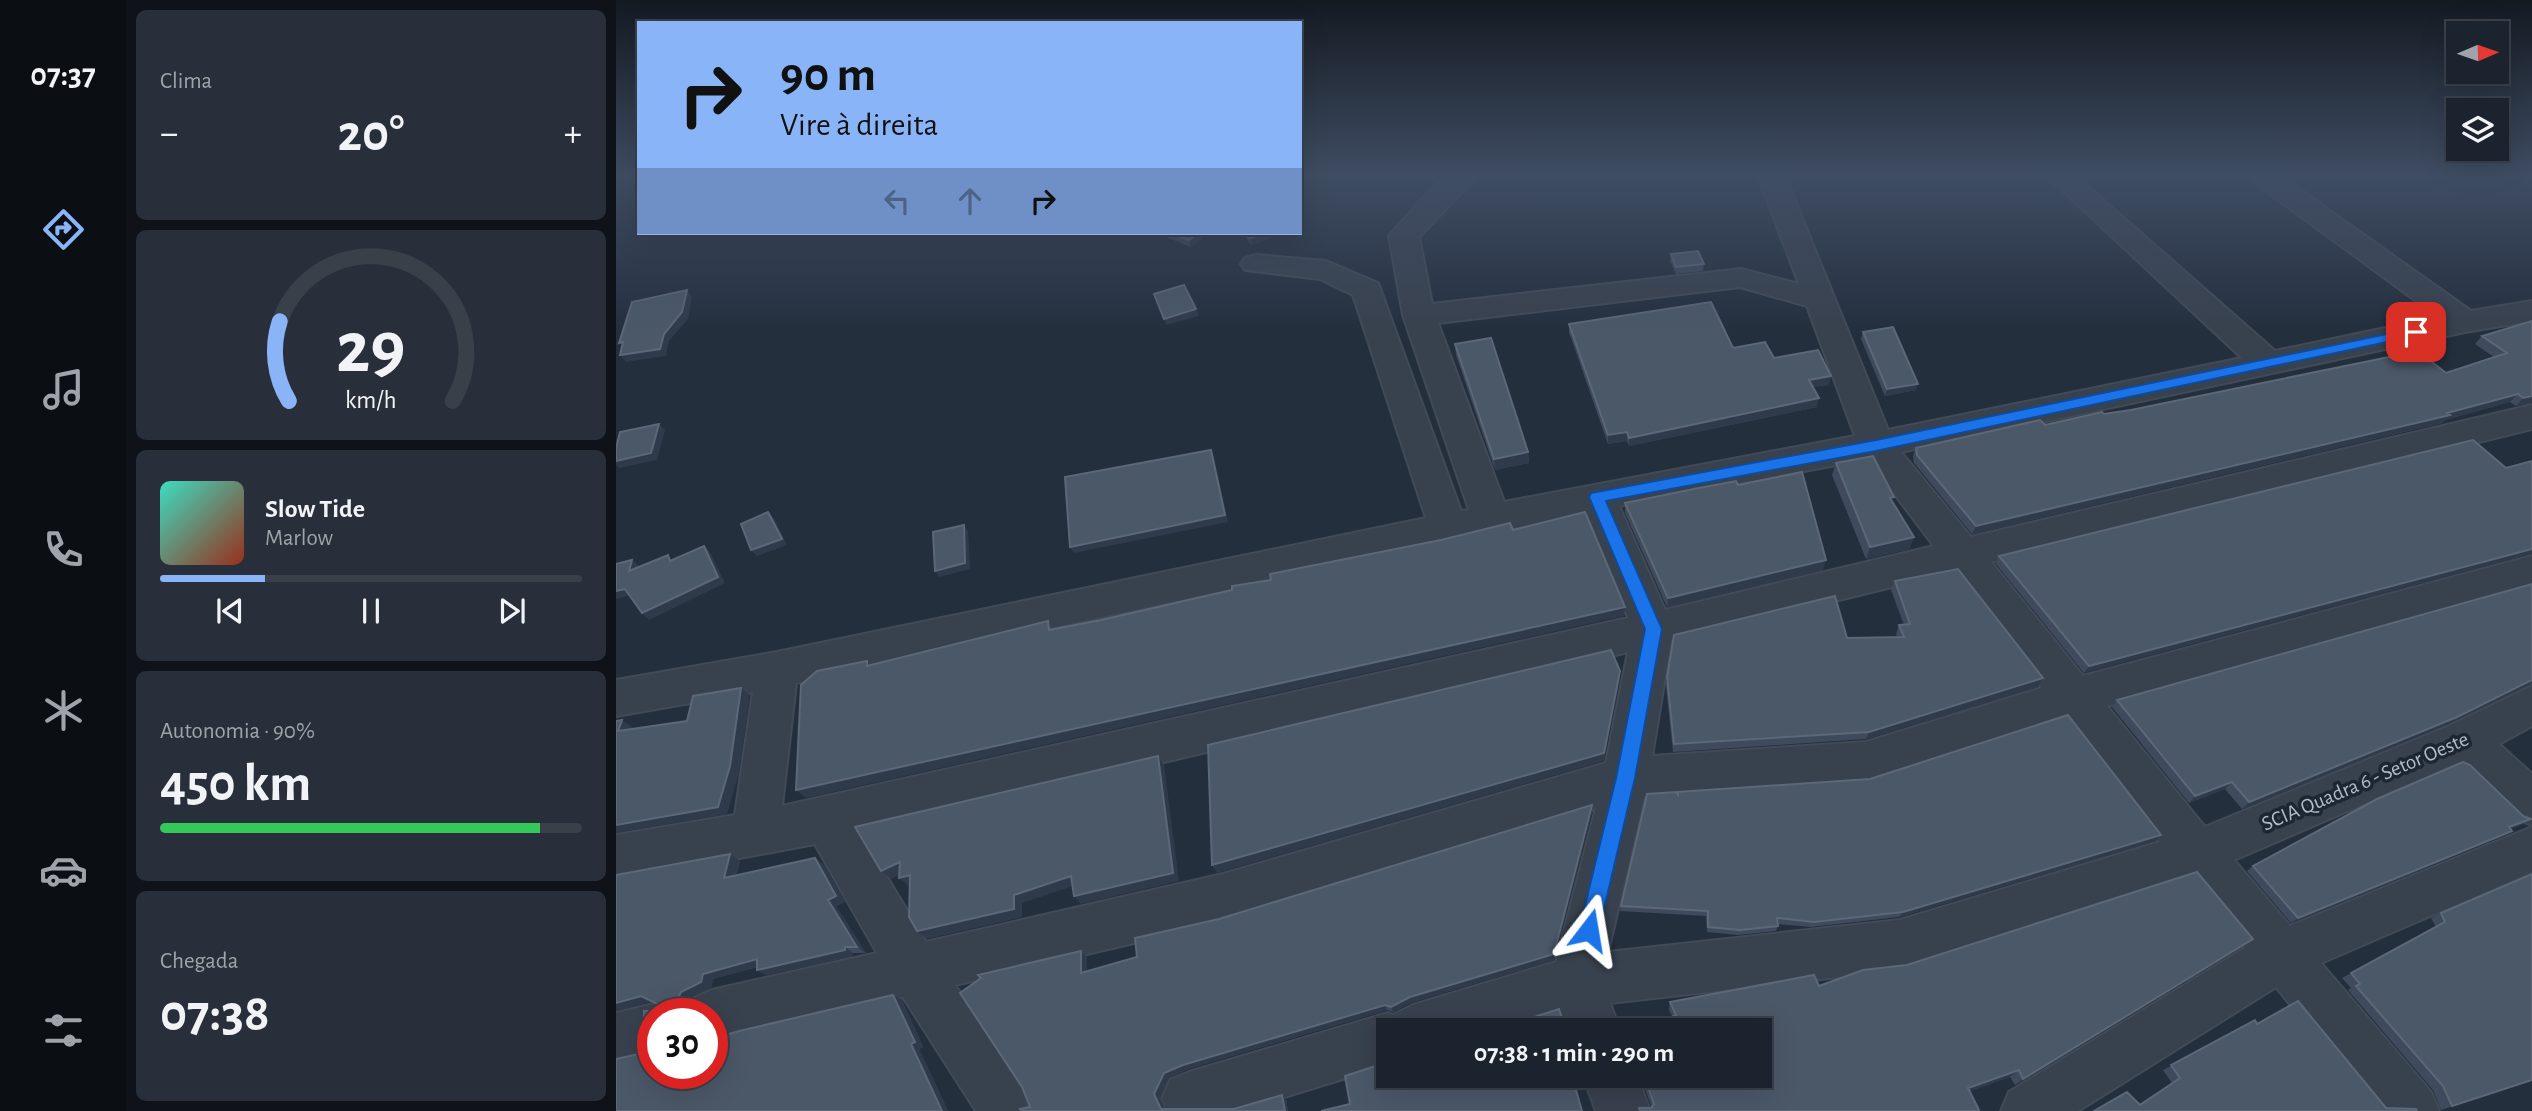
<!DOCTYPE html>
<html lang="pt">
<head>
<meta charset="utf-8">
<style>
  :root { --surface:#1b232e; --page:#282f3a; --text:#f1f3f6; --muted:#a0a4aa; --line:#39404a; --accent:#8ab4f8 }
  body { margin:0; font-family:"Alegreya Sans",sans-serif; background:var(--page); color:var(--text); height:100vh; display:flex; flex-direction:column; font-size:26px; white-space:nowrap }
  * { box-sizing:border-box; margin:0 }
  p { font-size:23px; color:var(--muted) }
  .icon { flex:none; width:38px; height:38px; fill:none; stroke:currentColor; stroke-width:2; stroke-linecap:round; stroke-linejoin:round }
  .map { position:relative; flex:1; overflow:hidden }
  .panel { display:flex; flex-direction:column; gap:10px; padding:10px; background:#0f1319; width:490px }
  .panel>* { flex:none }
  .hud { position:absolute; left:21px; top:21px; width:665px; height:214px; border-radius:0px; box-shadow:0 7px 28px #0002,0 0 0 2px var(--line); background:#8ab4f8; color:#111; overflow:hidden }
  .needle { width:46px; rotate:88deg }
  .tools { position:absolute; left:1830px; top:21px; display:grid; gap:14px }
  .tools a { display:grid; place-items:center; width:63px; height:63px; border-radius:0px; background:var(--surface); box-shadow:0 7px 28px #0002,0 0 0 2px var(--line); font-size:35px }
  .speed { position:absolute; left:21px; top:998px; display:flex; gap:14px; font-size:35px; font-weight:700; text-align:center }
  .speed>* { display:grid; place-content:center; width:91px; height:91px; border-radius:50%; background:var(--surface); box-shadow:0 7px 28px #0002,0 0 0 2px var(--line); line-height:1 }
  .speed .limit { border:10px solid #d22; background:#fff; color:#111 }
  .pin { position:absolute; display:grid; place-items:center; width:60px; height:60px; color:#fff; margin:-30px; border-radius:14px; box-shadow:0 4px 10px #0006 }
  .me { position:absolute; width:77px; margin:-38px; rotate:14deg; stroke-linejoin:round; filter:drop-shadow(0 0 5px #0008) }
  .turn { display:flex; align-items:center; gap:24px; height:147px; padding:0 28px; font-size:32px }
  .turn .icon { width:91px; height:91px; stroke-width:2.5 }
  .turn b { display:block; font-size:49px; line-height:60px }
  .lanes { display:flex; align-items:center; height:66px; padding:0 28px; background:#0003; justify-content:center; gap:35px; direction:ltr }
  .lanes .off { opacity:.35 }
  .big { font-size:52px; font-weight:700; line-height:1.1 }
  .panel .card { flex:1; display:flex; flex-direction:column; justify-content:center; gap:10px; min-width:0; padding:0 24px; border-radius:10px; background:var(--page) }
  .panel .dial { align-items:center; gap:0 }
  .dial svg { height:182px; overflow:visible; fill:none; stroke:var(--line); stroke-width:7; stroke-linecap:round; text-anchor:middle }
  .dial text { fill:var(--text); stroke:none }
  .song { display:flex; align-items:center; gap:21px }
  .cover { width:84px; height:84px; border-radius:10px; background:linear-gradient(135deg,hsl(170 70% 55%),hsl(10 70% 35%)) }
  .played { height:7px; border-radius:4px; background:linear-gradient(90deg,var(--accent) 25%,var(--line) 25%) }
  .keys { display:flex; justify-content:space-around; direction:ltr }
  .heat { display:flex; justify-content:space-between; align-items:center; font-size:38px; direction:ltr }
  .charge { height:10px; border-radius:5px; background:linear-gradient(90deg,#34c759 90%,var(--line) 0) }
  .trip { position:absolute; left:760px; top:1018px; width:396px; height:70px; border-radius:0px; background:var(--surface); box-shadow:0 7px 28px #0002,0 0 0 2px var(--line); font-weight:700; line-height:70px; text-align:center }
  main { display:flex; flex:1; min-height:0 }
  .tab-bar { display:flex; flex-direction:column; width:126px; justify-content:space-around; align-items:center; background:#0b0e12; color:var(--muted) }
  .tab-bar .icon { width:49px; height:49px }
  .tab-bar .current { color:var(--accent) }
  .tab-bar b { font-size:32px; color:var(--text) }
  .map>svg:first-child { display:block }
  .lines { fill:none; stroke-linecap:round; stroke-linejoin:round }
  .minor-casing { stroke:#414a57; stroke-width:4 }
  .minor { fill:#38414e; fill-rule:evenodd }
  .wall { fill:#3f4b5c }
  .shaded-wall { fill:#2f3b4b }
  .building { fill:#4b5868; stroke:#5c6777; stroke-width:2 }
  .route { fill:#1a73e8; stroke:#114b97; stroke-width:2 }
  .labels { text-anchor:middle; stroke-width:7; stroke-linejoin:round; paint-order:stroke }
  .street-label { font-size:21px; fill:#b4bcc9; stroke:#1d2633 }
</style>
</head>
<body>
<main>
<nav class="tab-bar">
<b>07:37</b>
<svg class="icon current" aria-label="directions" viewBox="0 0 24 24"><path d="M12 3l9 9-9 9-9-9zM9 14v-3h6M13 9l2 2-2 2"/></svg>
<svg class="icon" aria-label="music" viewBox="0 0 24 24"><path d="M9 18V5l10-2v13"/><circle cx="6" cy="18" r="3"/><circle cx="16" cy="16" r="3"/></svg>
<svg class="icon" aria-label="phone" viewBox="0 0 24 24"><path d="M5 4h4l2 5-3 2q2 4 5 5l2-3 5 2v4C11 20 4 13 5 4z"/></svg>
<svg class="icon" aria-label="climate" viewBox="0 0 24 24"><path d="M12 3v18M4 7l16 10M4 17L20 7"/></svg>
<svg class="icon" aria-label="car" viewBox="0 0 24 24"><path d="M5 17H2v-5l4-1 3-4h7l3 4 3 1v5h-3M9 17h6M6 11h13"/><circle cx="7" cy="17" r="2"/><circle cx="17" cy="17" r="2"/></svg>
<svg class="icon" aria-label="filters" viewBox="0 0 24 24"><path d="M4 7h16M4 17h16"/><circle cx="9" cy="7" r="2"/><circle cx="15" cy="17" r="2"/></svg>
</nav>
<section class="panel">
<div class="card"><p>Clima</p>
<div class="heat"><a>−</a><b class="big">20°</b><a>+</a></div>
</div>
<div class="card dial"><svg viewBox="0 0 100 80">
<path d="M14 69A42 42 0 1 1 86 69"/>
<path d="M14 69A42 42 0 0 1 10 34" stroke="#8ab4f8"/>
<text x="50" y="56" font-size="32" font-weight="700">29</text>
<text x="50" y="72" font-size="11">km/h</text>
</svg></div>
<div class="card">
<div class="song"><i class="cover"></i><div><b>Slow Tide</b><p>Marlow</p></div></div>
<div class="played"></div>
<div class="keys"><svg class="icon" aria-label="previous" viewBox="0 0 24 24"><path d="M18 5L8 12l10 7zM5 5v14"/></svg><svg class="icon" aria-label="pause" viewBox="0 0 24 24"><path d="M8 5v14M16 5v14"/></svg><svg class="icon" aria-label="next" viewBox="0 0 24 24"><path d="M6 5l10 7-10 7zM19 5v14"/></svg></div>
</div>
<div class="card"><p>Autonomia · 90%</p><b class="big">450 km</b><div class="charge"></div></div>
<div class="card"><p>Chegada</p><b class="big">07:38</b></div>
</section>
<div class="map">
<svg width="1916" height="1111" viewBox="0 0 1916 1111">
  <rect width="100%" height="100%" fill="#242f3e"/>
  <g class="lines">
    <defs>
      <path id="minor" d="M831,176h30l-58,61 13,67 309,-35 58,15 -41,-108h27l103,254 354,-72 -195,-182h29l199,175 163,-34 -184,-135 -3,-6h30l190,135 61,-10v20l-67,11 -564,120 70,85 561,-132v24l-541,133 92,114 449,-120v30l-425,120 98,121 244,-101 83,-40v40l-33,18 33,30v51l-16,-6 -57,-56 -225,97 56,66 242,-99v45l-211,91 110,129 8,19h-62l-101,-124 -198,124h-77l8,-19 236,-144 -57,-70 -288,92 -290,33 10,28h-52l-7,-20 -63,20h-110v34l-149,46h-72l-5,-12 8,-19 19,-8 199,-59 5,2 20,-10 143,-43 40,-154 -373,114 -268,63 72,107 8,19h-59l-73,-114 -191,45v-29h-25l7,-15 18,-8 165,-37 -62,-109 -199,37v-46l119,-20 18,-123 -137,24v-36l161,-28 649,-134 -73,-223 -33,-16 -75,-9 -4,-6 4,-6 11,-3 70,6 52,22 83,228 8,-1 -66,-195 -14,-79 41,-46zM1124,287l67,19 48,130 -351,66 -66,-179zM1252,459l66,87 -269,64 -46,-104zM968,513l44,105 -846,188 14,-123zM1337,572l89,116 -176,54 -214,14 19,-115zM1012,652l-22,111 -383,111 -297,68 -65,-108zM1449,718l95,124 -260,78 -292,32 36,-155 222,-15z
        M37,1004l19,9h-19v43l-37,9v-52z
        M967,1076h54l13,35h-54z"/>
    </defs>
    <use href="#minor" class="minor-casing"/>
    <use href="#minor" class="minor"/>
  </g>
  <path class="wall" d="M540,233h53l-18,14z
    M627,233h42l-34,12z
    M1055,254l33,10 -1,7 -27,3 -6,-13z
    M1916,321v82l-16,3 -6,-4 -65,18 -3,3 -470,111 -58,-71 -1,-7 3,-8 188,-34 342,-41 48,-16 -19,-13 7,-8z
    M953,324l205,34 55,27 -16,2 4,20 -188,39 -2,-5 -19,3 -39,-112z
    M1247,332l53,58 -31,6 -24,-57z
    M839,344l73,108 1,11 -34,7 -39,-115z
    M1220,463l56,39 22,35 -5,12 -43,10 -34,-84z
    M1890,468l-422,205 -88,-109 3,-8z
    M1122,485l85,85 -156,37 -42,-94v-10z
    M1279,581l148,97 -5,9 -172,52 -193,13 -7,-66 8,-51 173,3 50,-1 -1,-3 3,-9h5l-13,-35z
    M1916,584v100h-1l-83,40 -206,85 -17,-20 -36,14 -77,-96 5,-7z
    M1061,794l479,47 -257,76 -88,10 -33,-3 -2,7 -38,4 -31,-3 -1,-16 -86,-5 1,-5z
    M976,805v7l-38,148 -142,42 -19,10 -6,-2 -199,59 -19,9 -9,20 5,11h69l48,-14 4,4 2,12h-267l-1,-2 10,-2 -8,-20 -62,-94 21,-15 -3,-3 103,-24 6,6v14l50,-14 -2,-19 84,-19z
    M1907,816l8,3 -8,5 -13,5 2,2 -9,5 -212,87 -44,-52 6,-5z
    M114,854l10,7 -4,15 79,-18 9,7 21,37 -9,4 30,47h-13v3l-87,19 -9,-5v-3l-44,12 -2,9 -19,9 -7,14h9l6,2h-47v60h59v-34l27,-8 154,-36 9,5 21,47 -4,2 29,62h-332v-52l27,-6 1,-42h17l1,-5 -10,-5 -36,10v-136z
    M1825,913l91,167 -91,30 -8,-20 -85,-100 3,-2 -9,-10 94,-51 -5,-9z
    M1625,947l-226,138 -5,-8 -41,14 9,20h-340l1,-3h13l-12,-32h119l-87,-60 -3,-6 1,-8 149,-16z
    M1641,1024l129,84 -247,-4 33,-21 -9,-13z"/>
  <path class="shaded-wall" d="M582,233h11l-18,14 -2,-7z
    M649,233h20l-34,12 -1,-7z
    M71,290l5,7 -4,22 -19,22 -3,15 -40,6 -6,-7 44,-21z
    M580,309l3,7 -33,9 -2,-6z
    M1215,376l-2,9 -21,3 1,-8z
    M1302,384l-2,6 -31,6 2,-7z
    M1902,394l-8,8 -65,18 -3,3 -470,111 4,-8 471,-113z
    M1916,396v7l-16,3 7,-8z
    M1203,398l-2,9 -188,39v-8z
    M43,424l6,6 -8,30 -38,8 -3,-3v-4z
    M1011,432v9l-19,3v-9z
    M595,450l3,7 14,65 -154,31 -4,-6z
    M912,452l1,11 -34,7 -1,-11z
    M152,512l6,6 13,27 -30,11 -6,-6z
    M348,525l4,6 2,38 -31,8 -4,-6z
    M1298,537l-5,12 -43,10 4,-12z
    M88,546l6,6 15,31 -76,37 -7,-7z
    M1916,549v5l-448,119 5,-7z
    M16,560l7,6 -3,12 -7,-7z
    M1210,560l-3,10 -156,37 1,-9z
    M9,589l7,6 -16,4v-8z
    M1009,607l-1,9 -818,182 -10,-8z
    M1004,671v8l-16,82 -387,112 -5,-8z
    M1427,678l-5,9 -172,52 3,-7z
    M1916,680v3l-84,41 -206,85 7,-7z
    M125,688l9,7 -11,78 -12,41 -111,19v-8z
    M6,720l10,7 -4,12 -10,-8z
    M542,756l6,9 15,116 -98,23 -7,-8z
    M1616,782l-7,7 -36,14 6,-7z
    M976,805v7l-38,148 -142,42 -19,10 -2,-5z
    M1915,819l-8,5 -23,9 9,-6z
    M1896,831l-9,5 -212,87 7,-5z
    M1545,835l-5,6 -257,76 4,-5z
    M114,854l10,7 -6,23 -10,-6z
    M199,858l9,7 21,37 -9,4 30,47 -9,-6 -29,-47z
    M284,862l10,8 -19,9 -10,-8z
    M294,875l-1,11 -10,-8z
    M455,876l8,8 -57,19v14l-95,22 -10,-8 97,-36z
    M1637,939l-12,8 -226,138 8,-6z
    M229,947l8,6v3l-87,19 -9,-5z
    M465,951l6,6v22l-6,-6z
    M141,959l10,5 -54,15 -2,9 -19,9 -7,15 -9,-1 -2,-4 7,-15 22,-18z
    M277,995l9,5 21,47 -4,2 29,62h-6l-31,-67z
    M25,996l11,5 -36,10v-8z
    M769,1005l2,5 -199,59 -19,9 -9,20 6,13 -5,-2 -7,-15 10,-21 19,-8z
    M1403,1070l-9,7 -50,18 8,-7z
    M666,1095l4,4 2,12h-3z"/>
  <path class="building" d="M554,233h28l-9,7z
    M630,233h19l-15,5z
    M1082,251l6,13 -28,3 -5,-13z
    M568,285l12,24 -32,10 -10,-25z
    M71,290l-5,22 -18,22 -4,15 -40,6 3,-13 -4,1 13,-41z
    M1095,302l22,46 32,-6 9,16 44,-8 13,26 -22,4 10,18 -190,40 -2,-6 -19,3 -39,-111z
    M1916,321v75l-9,2 -5,-4 -71,19 3,2 -474,111 -59,-71 -1,-7 124,-28 5,5 57,-13 2,2 27,-4 287,-59 28,22 61,-20 -25,-17z
    M1277,327l25,57 -31,5 -24,-57z
    M875,338l37,114 -34,7 -39,-115z
    M43,424l-8,29 -35,8v-13l4,-16z
    M1857,440l33,28 26,-7v88l-443,117 -90,-110z
    M595,450l14,65 -155,32 -5,-70z
    M1257,456l21,41 -4,1 24,39 -44,10 -34,-84z
    M1186,472l24,88 -158,38 -43,-95 74,-15 37,-7 2,4z
    M152,512l14,27 -31,11 -10,-26z
    M969,512l40,95 -829,183 5,-105 16,-14 50,-10v5l181,-45 1,9 52,-10 131,-30v-4l39,-6 -1,-6 171,-34 69,-17 3,7z
    M348,525l1,38 -30,8 -2,-39z
    M88,546l14,31 -76,36 -17,-24 -9,2v-27l16,-4 -3,11 39,-16 2,6z
    M1342,569l85,109 -174,54 -195,12 -7,-67 7,-42 161,-39 12,42 57,-1 -5,-12 11,-1 -15,-43z
    M1916,584v96l-75,37 -208,85 -17,-20 -37,14 -78,-96z
    M995,650l9,21 -16,82 -392,112 -4,-120z
    M125,688l-11,78 -12,41 -102,18v-104l6,-1 -4,11 69,-10 6,-25z
    M1452,715l93,120 -258,77 -89,10 -37,-4 1,8 -38,4 -32,-3v-16l-87,-5 26,-112 29,-2 2,3v-3l192,-13z
    M542,756l15,117 -99,23 -3,-20 -57,19v14l-97,22 -8,-14 1,-42 -11,3 1,-16 -19,9 -26,-44z
    M1847,762l7,3 53,51 8,3 -22,8 3,4 -214,87 -45,-52 124,-67z
    M976,805l-38,149 -144,43 -19,10 -6,-2 -202,60 -19,8 -10,21 7,15h73l48,-14 3,16h-264l-1,-2 10,-2 -8,-20 -62,-94 21,-15 -3,-3 103,-24v22l56,-16 -2,-19 84,-19z
    M114,854l-6,24 91,-20 21,38 -8,4 29,47h-12v3l-88,20v-11l-54,15 -2,8 -20,10 -7,15 2,4h18l-1,2h-40v60h59v-34l27,-8 154,-36 22,47 -4,2 31,67h-326v-52l27,-6 1,-42h17l1,-5 -21,-10 -25,7v-128z
    M1581,872l56,67 -230,140 -4,-9 -51,18 11,22 -1,1h-338l-1,-3h12l3,-4 -10,-28h115v-45h-121l38,-16 -6,-13 144,-27 5,11 44,-16 44,-5z
    M1916,874v206l-80,26 -9,-20 -87,-100 4,-2 -9,-11 94,-51 -4,-9z
    M1682,1001l88,107 30,1 1,2h-323l33,-19 13,13 40,-27 -9,-13 84,-45 2,4z
    M943,1009l7,22h-178v-2h109z
    M772,1057v19h184l10,35h-261l29,-7 -5,-28 43,-14z"/>
  <linearGradient id="sky" x2="0" y2="1"><stop stop-color="#141a22"/><stop offset="0.53" stop-color="#3f4d63"/><stop offset="1" stop-color="#3f4d63" stop-opacity="0"/></linearGradient>
  <rect width="1916" height="331" fill="url(#sky)"/>
  <path class="route" d="M1800,328l6,4 -2,3 -544,116 -270,50 56,128 -27,149 -36,152 -3,8 -7,3 -7,-3 -3,-8 37,-152 29,-149 -56,-132 2,-4 285,-53z"/>
  <g class="labels">
    <g class="street-label">
      <text transform="translate(1749 781) rotate(-23)" y="7">SCIA Quadra 6 - Setor Oeste</text>
    </g>
  </g>
</svg>
<div class="tools">
<a><svg class="needle" viewBox="-14 -14 28 28"><path d="M0-13l5 13h-10z" fill="#e53935"/><path d="M0 13l5-13h-10z" fill="#a0a4aa"/></svg></a>
<a><svg class="icon" aria-label="layers" viewBox="0 0 24 24"><path d="M12 4l9 5-9 5-9-5zM3 14l9 5 9-5"/></svg></a>
</div>
<div class="speed"><div class="limit">30</div></div>
<div class="pin" style="left:1800px;top:332px;background:#d93025"><svg class="icon" aria-label="arrive" viewBox="0 0 24 24"><path d="M6 21V4h12l-3 4 3 4H6"/></svg></div>
<svg class="me" style="left:973px;top:930px" viewBox="-20 -20 40 40"><path d="M0-17L14 15 0 8-14 15z" fill="#1a73e8" stroke="#fff" stroke-width="4"/></svg>
<div class="trip">07:38 · 1 min · 290 m</div>
<div class="hud">
<div class="turn"><svg class="icon" aria-label="right" viewBox="0 0 24 24"><path d="M7 20v-9h11M14 6l5 5-5 5"/></svg><div><b>90 m</b>Vire à direita</div></div>
<div class="lanes"><svg class="icon off" aria-label="left" viewBox="0 0 24 24"><path d="M17 20v-9H6M10 6l-5 5 5 5"/></svg><svg class="icon off" aria-label="ahead" viewBox="0 0 24 24"><path d="M12 20V5M6 11l6-6 6 6"/></svg><svg class="icon" aria-label="right" viewBox="0 0 24 24"><path d="M7 20v-9h11M14 6l5 5-5 5"/></svg></div>
</div>
</div>
</main>
</body>
</html>
